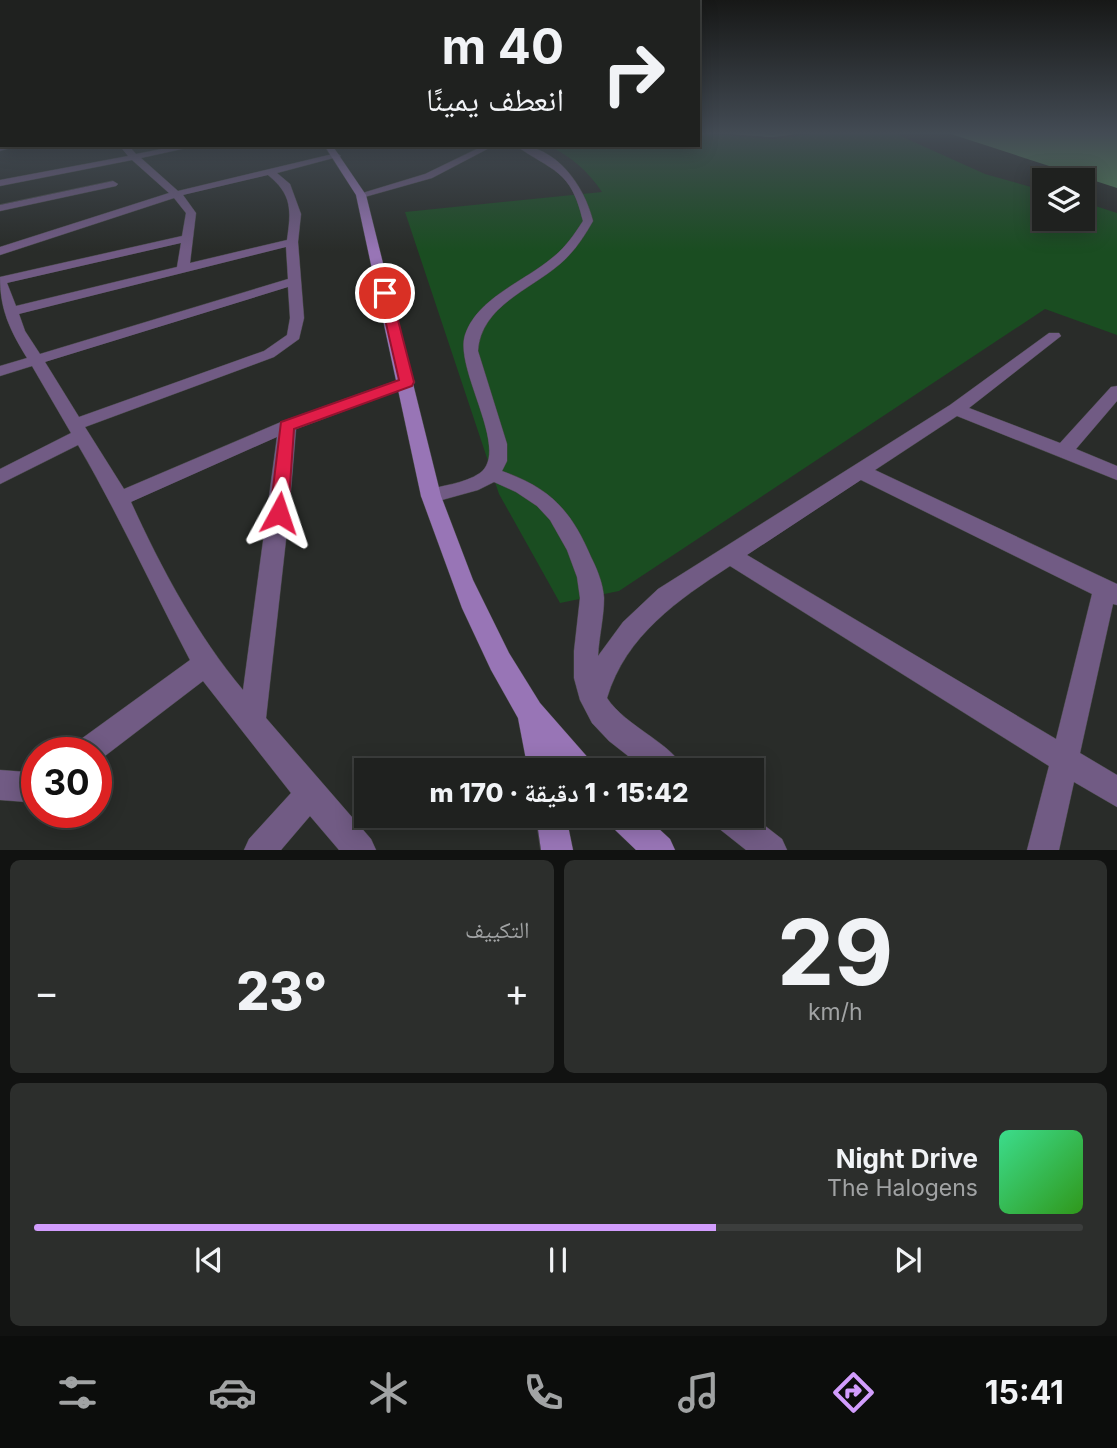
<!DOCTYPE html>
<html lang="ar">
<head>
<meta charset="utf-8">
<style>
  :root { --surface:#1f211f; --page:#2c2e2c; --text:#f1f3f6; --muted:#a1a3a4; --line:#3c3e3d; --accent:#d29dfd }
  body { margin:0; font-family:Inter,"Noto Naskh Arabic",sans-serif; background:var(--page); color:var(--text); direction:rtl; height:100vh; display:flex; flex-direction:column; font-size:26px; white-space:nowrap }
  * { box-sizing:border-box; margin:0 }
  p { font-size:23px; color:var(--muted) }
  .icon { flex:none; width:38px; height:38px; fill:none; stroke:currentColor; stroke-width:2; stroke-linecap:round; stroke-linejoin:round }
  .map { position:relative; height:850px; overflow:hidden; direction:ltr }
  .side { display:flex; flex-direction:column; gap:10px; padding:10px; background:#111211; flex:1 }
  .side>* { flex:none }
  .guide { position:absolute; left:0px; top:0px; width:700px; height:147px; box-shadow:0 4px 18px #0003,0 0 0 2px var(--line); direction:rtl; background:#1f211f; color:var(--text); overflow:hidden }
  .controls { position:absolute; left:1032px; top:168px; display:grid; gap:14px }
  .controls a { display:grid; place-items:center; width:63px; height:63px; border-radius:0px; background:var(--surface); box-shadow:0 4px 18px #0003,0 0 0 2px var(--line); font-size:35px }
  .speed { position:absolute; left:21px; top:737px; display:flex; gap:14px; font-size:35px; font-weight:700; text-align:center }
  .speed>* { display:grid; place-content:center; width:91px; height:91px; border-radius:50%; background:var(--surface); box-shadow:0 4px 18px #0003,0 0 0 2px var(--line); line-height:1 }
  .speed .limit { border:10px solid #d22; background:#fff; color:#111 }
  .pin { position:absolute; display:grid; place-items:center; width:60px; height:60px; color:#fff; margin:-30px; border:4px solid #fff; border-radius:50%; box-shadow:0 2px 7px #0007 }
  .me { position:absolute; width:77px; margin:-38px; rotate:5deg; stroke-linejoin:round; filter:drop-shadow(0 0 5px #0008) }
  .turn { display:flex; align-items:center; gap:24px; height:147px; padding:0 21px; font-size:32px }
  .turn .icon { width:91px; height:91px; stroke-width:2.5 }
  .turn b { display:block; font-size:49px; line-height:60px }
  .big { font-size:52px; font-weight:800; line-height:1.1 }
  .side .card { flex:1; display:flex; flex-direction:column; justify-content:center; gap:10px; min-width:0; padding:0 24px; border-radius:10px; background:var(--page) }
  .side .dial { align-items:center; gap:0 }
  .dial b { font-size:91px; line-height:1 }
  .song { display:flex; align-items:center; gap:21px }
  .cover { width:84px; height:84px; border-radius:10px; background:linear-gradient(135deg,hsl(150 70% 55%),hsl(110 70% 35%)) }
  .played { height:7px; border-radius:4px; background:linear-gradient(90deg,var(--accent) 65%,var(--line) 65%) }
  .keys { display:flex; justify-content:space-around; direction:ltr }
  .heat { display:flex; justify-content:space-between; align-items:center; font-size:38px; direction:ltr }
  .side .tiles { flex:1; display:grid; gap:10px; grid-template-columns:1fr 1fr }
  .card:last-child { grid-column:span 2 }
  .trip { position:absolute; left:354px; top:758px; width:410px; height:70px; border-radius:0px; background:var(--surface); box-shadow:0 4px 18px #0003,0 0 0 2px var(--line); font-weight:800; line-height:70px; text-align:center; direction:rtl }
  .tab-bar { display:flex; height:112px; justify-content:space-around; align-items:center; background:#0c0d0c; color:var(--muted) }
  .tab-bar .icon { width:49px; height:49px }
  .tab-bar .on { color:var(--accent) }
  .tab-bar b { font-size:32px; color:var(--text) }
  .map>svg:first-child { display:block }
  .green { fill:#1a4d21 }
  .water { fill:#528656 }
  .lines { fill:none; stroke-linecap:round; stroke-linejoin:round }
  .stream { stroke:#528656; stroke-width:2.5 }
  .street-casing { stroke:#474a47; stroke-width:1 }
  .secondary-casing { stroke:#474a47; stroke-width:1 }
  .street { fill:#715b84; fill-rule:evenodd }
  .secondary { fill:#9875b6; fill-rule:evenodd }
  .route { fill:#e11d48; stroke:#92132f; stroke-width:2 }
</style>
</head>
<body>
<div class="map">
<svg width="1117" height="850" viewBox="0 0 1117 850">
  <rect width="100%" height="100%" fill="#292c29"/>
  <path class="green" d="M698,133l76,6 44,-6h76l91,41 60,17v28h38v-17l34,11v122l-72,-26 -426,282 -59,12 -61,-109 -94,-282 197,-20c-15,-22 -31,-36 -55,-47h151z"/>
  <path class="water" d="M948,133h169v55z"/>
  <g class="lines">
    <path class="stream" d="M734,133l38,3 22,-3"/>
    <defs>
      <path id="street" d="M0,145h20l-20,6z
        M119,145h9l8,9 46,-9h18l-59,13 37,33 159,-38 4,3 -64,17 13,11 11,30 -3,28 6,76 -5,21 -25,18 -189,70 39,62 157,-67 120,-43h12l2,3 -2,3 -117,44 -7,84 -23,205 105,121 5,11h-37l-29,-34 -29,34h-37l5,-11 42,-46 -88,-112 -106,81 -1,-10h-23l4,-10 113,-82c-38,-72 -71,-145 -112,-215l-78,39v-15l71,-36 -39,-67 -32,10v-10l27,-8c-17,-28 -27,-48 -27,-81l182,-41 4,-23 -12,-15 -174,57v-8l169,-54 -37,-33 -132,26v-6l128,-24zM268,175c25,20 23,36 19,65l-97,23 6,-50 -13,-18zM181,243l-4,24 -161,39 -9,-23zM286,247l2,32 -248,75 -15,-23 -6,-17zM288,287l2,31 -3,17 -23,16 -185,66 -34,-55zM277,437l-34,253c-46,-55 -82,-122 -112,-188z
        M485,145h10l-63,33 -71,20 -5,-3 69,-21z
        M515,145c41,0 69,40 78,76 -9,16 -19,31 -33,43 -30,26 -79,42 -82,87l29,93v17l-5,10c48,17 69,39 89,86 6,12 12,26 13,41 0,19 -5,39 -6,58l25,-34 35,-33 292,-184 99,-72h10l2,3 -92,72 91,35 51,-56 6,-1v15l-41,48 41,17v14l-160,-64 -82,54 242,114v21l-4,-1 -33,149 37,22v32l-43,-25 -15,68h-32l22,-84 -319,-200c-52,34 -104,69 -123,132 19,29 67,46 77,72h-38l-37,-29 -17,-18 -12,-23 -6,-22v-27l6,-53 -3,-21 -10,-27 -17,-30 -13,-14 -21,-14 -22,-10 -16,8 -47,13 -7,-2 -3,-5 3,-5c18,-6 40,-7 56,-18 31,-23 -26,-103 -15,-138 12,-37 60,-54 87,-77 13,-10 22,-23 31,-37 -12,-52 -30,-49 -68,-76zM861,480l231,114 -36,145 -309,-184z
        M113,181l5,3 -2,2 -116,25v-6z
        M37,768v30l-10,4 -27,-2v-30l27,2z
        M751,815l31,24 5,11h-41l-29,-23 -4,-11z"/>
      <path id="secondary" d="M324,145h8l34,50 75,301 32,84 36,73 31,50 50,57 4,10h-34l-5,-5 1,5h-28l-10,-52 -27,-48 -29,-62 -41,-112 -65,-301z
        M536,816h30l7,34h-32z
        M608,816h37l25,23 5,11h-39l-24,-23z"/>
    </defs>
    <use href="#street" class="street-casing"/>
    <use href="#secondary" class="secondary-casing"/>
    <use href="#street" class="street"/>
    <use href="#secondary" class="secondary"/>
  </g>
  <linearGradient id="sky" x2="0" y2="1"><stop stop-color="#171817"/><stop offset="0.53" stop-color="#434b54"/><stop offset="1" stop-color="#434b54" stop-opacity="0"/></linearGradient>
  <rect width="1117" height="251" fill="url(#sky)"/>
  <path class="route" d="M385,290l6,3 23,89 -2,4 -118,43 -6,84 -2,5h-14l-2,-5 11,-91 118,-42 -20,-87z"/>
</svg>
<div class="controls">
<a><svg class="icon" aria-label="layers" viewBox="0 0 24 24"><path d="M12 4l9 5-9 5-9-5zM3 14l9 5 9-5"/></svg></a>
</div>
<div class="speed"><div class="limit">30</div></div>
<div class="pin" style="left:385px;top:293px;background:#d93025"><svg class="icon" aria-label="arrive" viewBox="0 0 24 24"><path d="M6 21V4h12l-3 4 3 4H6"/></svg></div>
<svg class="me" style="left:279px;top:513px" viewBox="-20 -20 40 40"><path d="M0-17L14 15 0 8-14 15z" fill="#e11d48" stroke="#fff" stroke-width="4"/></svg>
<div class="trip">15:42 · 1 دقيقة · 170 m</div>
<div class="guide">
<div class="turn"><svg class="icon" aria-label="right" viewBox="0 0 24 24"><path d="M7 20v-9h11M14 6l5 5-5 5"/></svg><div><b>40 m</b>انعطف يمينًا</div></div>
</div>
</div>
<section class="side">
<div class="tiles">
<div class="card dial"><b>29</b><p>km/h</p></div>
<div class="card"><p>التكييف</p>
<div class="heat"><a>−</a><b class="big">23°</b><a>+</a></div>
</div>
<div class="card">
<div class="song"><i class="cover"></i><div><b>Night Drive</b><p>The Halogens</p></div></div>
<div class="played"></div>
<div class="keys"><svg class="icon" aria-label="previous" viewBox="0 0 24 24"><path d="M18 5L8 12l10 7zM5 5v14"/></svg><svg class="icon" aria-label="pause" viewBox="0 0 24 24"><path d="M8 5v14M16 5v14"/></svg><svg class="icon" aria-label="next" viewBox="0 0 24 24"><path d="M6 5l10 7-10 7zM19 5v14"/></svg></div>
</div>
</div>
</section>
<nav class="tab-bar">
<b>15:41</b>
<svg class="icon on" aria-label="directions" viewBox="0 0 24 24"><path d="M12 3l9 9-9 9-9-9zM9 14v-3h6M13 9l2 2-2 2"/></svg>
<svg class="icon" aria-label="music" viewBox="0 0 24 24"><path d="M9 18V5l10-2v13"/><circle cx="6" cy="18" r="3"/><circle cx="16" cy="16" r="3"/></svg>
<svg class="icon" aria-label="phone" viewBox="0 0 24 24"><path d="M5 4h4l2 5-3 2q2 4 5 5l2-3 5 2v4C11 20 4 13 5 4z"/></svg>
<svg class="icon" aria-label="climate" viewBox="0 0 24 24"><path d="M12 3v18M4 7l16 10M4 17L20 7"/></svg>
<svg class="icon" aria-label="car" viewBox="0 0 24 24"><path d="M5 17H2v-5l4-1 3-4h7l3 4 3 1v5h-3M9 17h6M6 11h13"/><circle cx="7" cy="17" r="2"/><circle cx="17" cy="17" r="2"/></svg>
<svg class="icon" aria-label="filters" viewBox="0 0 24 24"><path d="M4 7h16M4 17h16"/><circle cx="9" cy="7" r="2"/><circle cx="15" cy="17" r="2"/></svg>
</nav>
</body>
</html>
